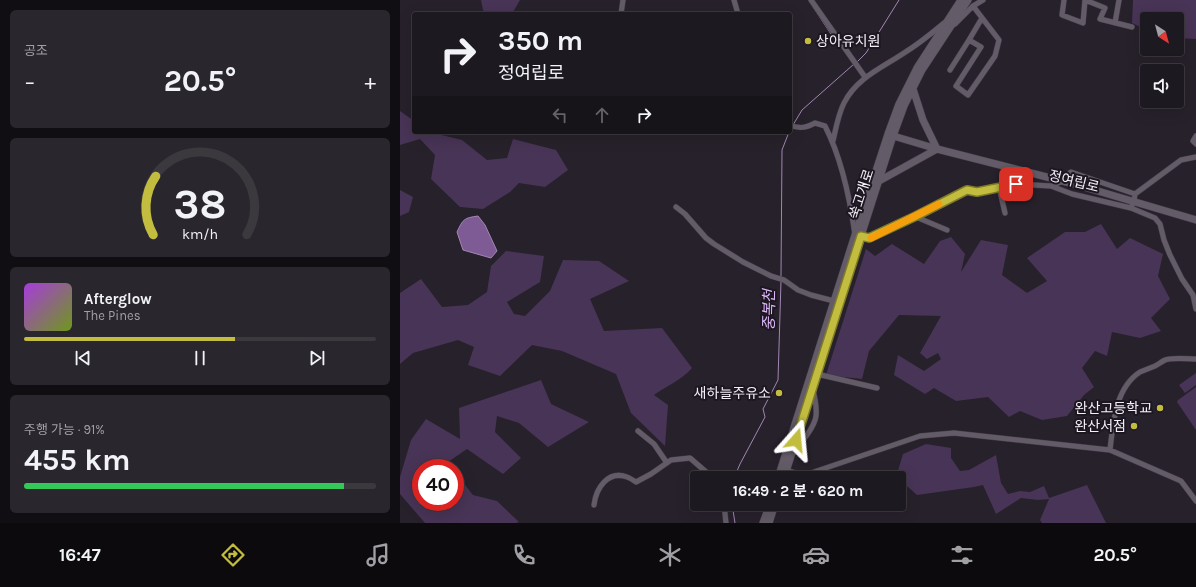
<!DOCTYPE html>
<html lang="ko">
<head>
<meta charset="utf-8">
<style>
  :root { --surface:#1d1920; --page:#2a262d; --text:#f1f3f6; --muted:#a0a0a5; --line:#3b383e; --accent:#c3bd3f }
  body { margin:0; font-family:Karla,"Noto Sans KR",sans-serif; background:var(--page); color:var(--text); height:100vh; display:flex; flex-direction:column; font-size:15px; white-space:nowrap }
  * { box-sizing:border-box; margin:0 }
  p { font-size:13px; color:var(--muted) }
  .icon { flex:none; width:22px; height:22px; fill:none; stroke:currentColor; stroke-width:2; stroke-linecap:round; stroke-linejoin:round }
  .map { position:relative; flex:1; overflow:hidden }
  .drawer { display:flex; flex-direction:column; gap:10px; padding:10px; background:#100e12; width:400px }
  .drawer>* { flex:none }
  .banner { position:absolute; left:12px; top:12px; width:380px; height:122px; border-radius:4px; box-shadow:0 4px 16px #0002,0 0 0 1px var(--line); background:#1d1920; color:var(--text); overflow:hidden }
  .needle { width:26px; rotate:144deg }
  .buttons { position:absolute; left:740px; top:12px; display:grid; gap:8px }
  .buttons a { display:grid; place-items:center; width:44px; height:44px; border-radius:4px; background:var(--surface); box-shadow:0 4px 16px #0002,0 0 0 1px var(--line); font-size:20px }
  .speed { position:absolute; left:12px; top:459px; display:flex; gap:8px; font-size:20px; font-weight:700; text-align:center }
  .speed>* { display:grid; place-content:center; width:52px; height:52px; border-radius:50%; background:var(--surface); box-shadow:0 4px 16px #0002,0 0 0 1px var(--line); line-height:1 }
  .speed .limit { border:6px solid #d22; background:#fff; color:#111 }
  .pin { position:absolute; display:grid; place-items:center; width:34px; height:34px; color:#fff; margin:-17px; border-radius:8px; box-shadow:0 2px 6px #0006 }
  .me { position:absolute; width:44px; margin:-22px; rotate:18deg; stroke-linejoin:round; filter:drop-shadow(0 0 3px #0008) }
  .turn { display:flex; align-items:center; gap:14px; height:84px; padding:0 20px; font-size:18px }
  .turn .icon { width:52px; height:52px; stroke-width:2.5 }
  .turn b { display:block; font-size:28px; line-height:34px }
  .lanes { display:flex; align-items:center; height:38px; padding:0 20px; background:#0003; justify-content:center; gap:20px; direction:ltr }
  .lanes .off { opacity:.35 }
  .big { font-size:30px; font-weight:700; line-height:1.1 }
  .drawer .widget { flex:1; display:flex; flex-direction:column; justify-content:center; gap:6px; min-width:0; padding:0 14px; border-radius:6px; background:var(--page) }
  .drawer .dial { align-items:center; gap:0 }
  .dial svg { height:104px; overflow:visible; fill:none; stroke:var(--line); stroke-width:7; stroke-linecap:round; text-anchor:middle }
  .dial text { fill:var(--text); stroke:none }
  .song { display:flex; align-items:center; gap:12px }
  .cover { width:48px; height:48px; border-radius:6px; background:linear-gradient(135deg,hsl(280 70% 55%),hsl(80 70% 35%)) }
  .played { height:4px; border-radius:2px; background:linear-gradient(90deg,var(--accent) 60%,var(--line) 60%) }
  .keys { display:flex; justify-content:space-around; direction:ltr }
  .heat { display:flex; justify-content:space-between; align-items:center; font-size:22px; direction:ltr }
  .charge { height:6px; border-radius:3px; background:linear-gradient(90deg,#34c759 91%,var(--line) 0) }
  .trip { position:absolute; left:290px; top:471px; width:216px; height:40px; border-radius:4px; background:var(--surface); box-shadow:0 4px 16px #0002,0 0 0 1px var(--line); font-weight:700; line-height:40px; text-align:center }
  .tabs { display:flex; height:64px; justify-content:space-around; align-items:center; background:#0c0a0d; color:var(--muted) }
  .tabs .icon { width:28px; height:28px }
  .tabs .active { color:var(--accent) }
  .tabs b { font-size:18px; color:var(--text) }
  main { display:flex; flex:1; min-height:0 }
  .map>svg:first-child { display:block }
  .green { fill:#483456 }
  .water { fill:#7e5b95; stroke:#a187b2 }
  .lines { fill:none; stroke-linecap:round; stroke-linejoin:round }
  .stream { stroke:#a187b2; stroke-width:1 }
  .street-casing { stroke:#423c46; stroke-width:6 }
  .secondary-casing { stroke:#423c46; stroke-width:8 }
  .street { stroke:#635c68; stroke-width:5 }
  .secondary { stroke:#635c68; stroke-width:7 }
  .route-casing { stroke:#7f7b29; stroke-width:10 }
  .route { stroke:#c3bd3f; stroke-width:7 }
  .slow { stroke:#f59e0b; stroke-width:7 }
  .poi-dot { fill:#c3bd3f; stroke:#1d1722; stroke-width:1.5 }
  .labels { text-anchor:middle; stroke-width:4; stroke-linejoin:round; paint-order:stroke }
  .poi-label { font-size:14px; fill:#f3eff6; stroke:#1d1722; text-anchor:end }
  .street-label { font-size:14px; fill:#f3eff6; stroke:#1d1722 }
  .water-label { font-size:15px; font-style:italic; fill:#e0b9fc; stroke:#1d1722 }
</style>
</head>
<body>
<main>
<section class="drawer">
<div class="widget"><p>공조</p>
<div class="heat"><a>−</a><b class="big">20.5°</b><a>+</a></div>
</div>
<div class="widget dial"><svg viewBox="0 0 100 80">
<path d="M14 69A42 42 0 1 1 86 69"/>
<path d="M14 69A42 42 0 0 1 16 24" stroke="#c3bd3f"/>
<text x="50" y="56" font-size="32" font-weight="700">38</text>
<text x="50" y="72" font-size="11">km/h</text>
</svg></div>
<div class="widget">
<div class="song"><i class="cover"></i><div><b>Afterglow</b><p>The Pines</p></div></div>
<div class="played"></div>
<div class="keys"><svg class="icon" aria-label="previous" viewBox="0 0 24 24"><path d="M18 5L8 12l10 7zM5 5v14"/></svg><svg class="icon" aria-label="pause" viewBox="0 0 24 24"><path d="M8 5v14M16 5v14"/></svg><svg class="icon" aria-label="next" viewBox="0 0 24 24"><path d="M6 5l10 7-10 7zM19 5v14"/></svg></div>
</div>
<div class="widget"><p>주행 가능 · 91%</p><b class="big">455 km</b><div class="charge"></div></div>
</section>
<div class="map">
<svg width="796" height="523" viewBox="0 0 796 523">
  <rect width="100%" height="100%" fill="#27212b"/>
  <path class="green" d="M81,0h39l-7,12 -1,2h-26l-3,-4z
    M733,0h63v39l-19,-1v-19h-30v11l-15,-7z
    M0,111l14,10v11h15l33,8 25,20 20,-2 6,-19 43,11 12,20 -23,17 -26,-4 -9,9 -27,17 -23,-2 -29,-28 4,-24 -15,-16 -20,6z
    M0,190l13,7 -4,15 -9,4z
    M701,224l16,25 13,-11 33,16 -5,22 12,23 -19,19 10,13 -21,7 -28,-6 -5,24 -12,-5 -13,17 12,19 -10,8 -17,21 -25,4 -22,-9 -11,6 -21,-20 -32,4 -22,-13 -9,6 -31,-19 4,-20 26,16 17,-12 -3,-6 -11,6 -7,-6 21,-37 -42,-1 -30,36 -7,28 -36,-4 40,-126 9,7 17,-12 32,20 16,-23 11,-4 14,17 -4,18 20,-32 27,5 -6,30 25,18 20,-12 -20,-23 38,-26h20z
    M106,251l38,5 -4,26 -33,20 7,12 11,2 25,-25 13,-31 36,1 30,20 -39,18 14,32 58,-3 30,40c-10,12 -26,18 -38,27l14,10 -3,41 -34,-33 -15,-39 -54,-23 -30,-6 -32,31 -32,-11 6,-18 -16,-7 -45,13 -13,11v-71l21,-14 21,28 26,-2 19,-13 4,-26z
    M796,373v12l-11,8 -6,-8z
    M141,380l10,24 38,18 -41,25 -29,-24 -22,-7 -2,16 26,26 -18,16 -36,-25 -19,13 4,6h-31v34h34v-30l18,23 24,6 22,21 -3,1h-91l-25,-29v-17l11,-37 15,-21 34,20 -1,-31z
    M796,387v43l-19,-28 1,-2z
    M526,444l25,4v10l9,13 9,-1 27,-15 5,28 7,11 12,-3 10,1 14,-6 5,12 38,-13 19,38h-64l-2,-3 9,-21 -11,1 -17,-2 -25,16 -13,-29 -9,2 -57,8 -18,-16v-1l-3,-1 7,-23z"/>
  <path class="water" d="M78,216l7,9 12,26 -6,7 -28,-8 -6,-18c6,-13 7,-14 21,-16z"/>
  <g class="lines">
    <path class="stream" d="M413,7l26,39
      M457,62l9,-9 33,-53
      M393,125l9,-15 52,-46
      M381,276l1,-126 7,-18
      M334,478l6,-14 25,-47 -2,-8 15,-29 3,-99
      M332,504l3,19"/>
    <defs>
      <path id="street" d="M334,0l4,14
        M411,0l54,77
        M664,0l-2,15 21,8 2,-23
        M685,0l20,8 -5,11 32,8
        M221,14l2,-14
        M715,23l4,-23
        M555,24l18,-18 10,-6
        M569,40l12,7 -25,39 12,9 27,-39 4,-16 -26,-34
        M550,70l19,-30 13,-22
        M390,125c9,4 16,3 25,-2l10,3c17,33 25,73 30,109l14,3 47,-21 51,-27 10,2 39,-8 35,2 21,8 59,14 3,-7 1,-7
        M796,136l-3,5 3,3
        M433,141c3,-13 5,-26 11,-38 13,-26 40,-36 63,-52 13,-8 25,-18 37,-28
        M651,186l12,-5 3,-5 5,-4 64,22 46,-34 15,-3
        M599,187l6,26
        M276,207l9,7 21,24 8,6 29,18 28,14 13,4 14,10 13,5 23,6
        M731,208l24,10 5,6 4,16 6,15 12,24 11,16 3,14
        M516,217l31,13
        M417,374l60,14
        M238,431l16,13 13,19
        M710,450c3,-26 5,-62 30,-78 5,-2 10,-4 15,-6 4,-2 6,-4 10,-6 7,-3 24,-1 31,-1
        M394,451c7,-7 21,-25 22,-35 1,-9 -1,-18 -3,-26
        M383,470l22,5 115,-39 34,-3 156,17 71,31 15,20
        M324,504l2,19
        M194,505c2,-17 14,-35 33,-28 3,1 6,3 9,5l15,-8 20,-14 19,-2 15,13 10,7"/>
      <path id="secondary" d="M490,135l47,14 137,35 122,36
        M479,181l58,-32 -14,-29 -10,-31
        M378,478l77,-243 33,-101 11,-30 18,-36 44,-68
        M384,478l77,-242 32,-100 11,-30 18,-36 46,-70
        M363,523l7,-19
        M369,523l6,-19"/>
    </defs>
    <use href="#street" class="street-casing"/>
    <use href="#secondary" class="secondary-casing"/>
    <use href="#street" class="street"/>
    <use href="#secondary" class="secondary"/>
  </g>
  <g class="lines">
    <defs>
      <path id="route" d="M396,440l65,-204 8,2 47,-22 51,-26 10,2 39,-8"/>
    </defs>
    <use href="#route" class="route-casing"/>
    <use href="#route" class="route"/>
    <path class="slow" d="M471,238l68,-34"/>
  </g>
  <g class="poi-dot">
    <circle cx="408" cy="41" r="4"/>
    <circle cx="379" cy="393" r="4"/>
    <circle cx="760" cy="408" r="4"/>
    <circle cx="734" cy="426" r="4"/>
  </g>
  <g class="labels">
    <g class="poi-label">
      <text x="416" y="46" text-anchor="start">상아유치원</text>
      <text x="371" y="398">새하늘주유소</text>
      <text x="752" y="413">완산고등학교</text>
      <text x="726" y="431">완산서점</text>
    </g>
    <g class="street-label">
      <text transform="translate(674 181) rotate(14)" y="5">정여립로</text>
      <text transform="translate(461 194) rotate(-72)" y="5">쑥고개로</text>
    </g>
    <g class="water-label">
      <text transform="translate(369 310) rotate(-89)" y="5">중복천</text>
    </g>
  </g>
</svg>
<div class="buttons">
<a><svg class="needle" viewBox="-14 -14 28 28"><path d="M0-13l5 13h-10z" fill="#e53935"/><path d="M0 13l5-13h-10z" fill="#a0a0a5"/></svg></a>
<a><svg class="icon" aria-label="sound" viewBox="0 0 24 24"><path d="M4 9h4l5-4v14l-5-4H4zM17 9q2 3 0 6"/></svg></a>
</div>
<div class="speed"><div class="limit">40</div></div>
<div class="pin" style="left:616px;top:184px;background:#d93025"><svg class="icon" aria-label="arrive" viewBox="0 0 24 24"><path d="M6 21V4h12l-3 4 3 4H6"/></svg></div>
<svg class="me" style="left:396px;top:440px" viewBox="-20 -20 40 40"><path d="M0-17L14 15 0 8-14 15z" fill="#c3bd3f" stroke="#fff" stroke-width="4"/></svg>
<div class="trip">16:49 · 2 분 · 620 m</div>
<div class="banner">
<div class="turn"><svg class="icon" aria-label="right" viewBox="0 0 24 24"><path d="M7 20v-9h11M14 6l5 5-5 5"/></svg><div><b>350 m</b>정여립로</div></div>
<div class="lanes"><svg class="icon off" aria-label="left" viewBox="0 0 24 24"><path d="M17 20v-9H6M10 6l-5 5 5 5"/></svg><svg class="icon off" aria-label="ahead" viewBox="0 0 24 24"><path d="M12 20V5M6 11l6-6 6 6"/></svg><svg class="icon" aria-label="right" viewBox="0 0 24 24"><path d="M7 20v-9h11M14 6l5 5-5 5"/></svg></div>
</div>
</div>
</main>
<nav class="tabs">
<b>16:47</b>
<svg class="icon active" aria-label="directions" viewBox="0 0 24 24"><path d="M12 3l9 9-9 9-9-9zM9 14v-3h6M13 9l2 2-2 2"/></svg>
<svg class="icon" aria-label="music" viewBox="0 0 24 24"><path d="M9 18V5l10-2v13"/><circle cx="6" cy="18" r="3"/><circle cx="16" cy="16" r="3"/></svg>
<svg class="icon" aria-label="phone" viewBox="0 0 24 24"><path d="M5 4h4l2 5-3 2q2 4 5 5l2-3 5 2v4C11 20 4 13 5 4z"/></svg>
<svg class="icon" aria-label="climate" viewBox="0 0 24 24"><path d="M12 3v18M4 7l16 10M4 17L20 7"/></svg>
<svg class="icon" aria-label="car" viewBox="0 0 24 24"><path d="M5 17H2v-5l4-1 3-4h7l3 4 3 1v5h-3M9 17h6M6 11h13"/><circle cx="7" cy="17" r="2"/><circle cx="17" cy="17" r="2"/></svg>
<svg class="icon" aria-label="filters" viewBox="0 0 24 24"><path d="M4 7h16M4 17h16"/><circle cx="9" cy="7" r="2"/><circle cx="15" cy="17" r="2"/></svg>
<b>20.5°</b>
</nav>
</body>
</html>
